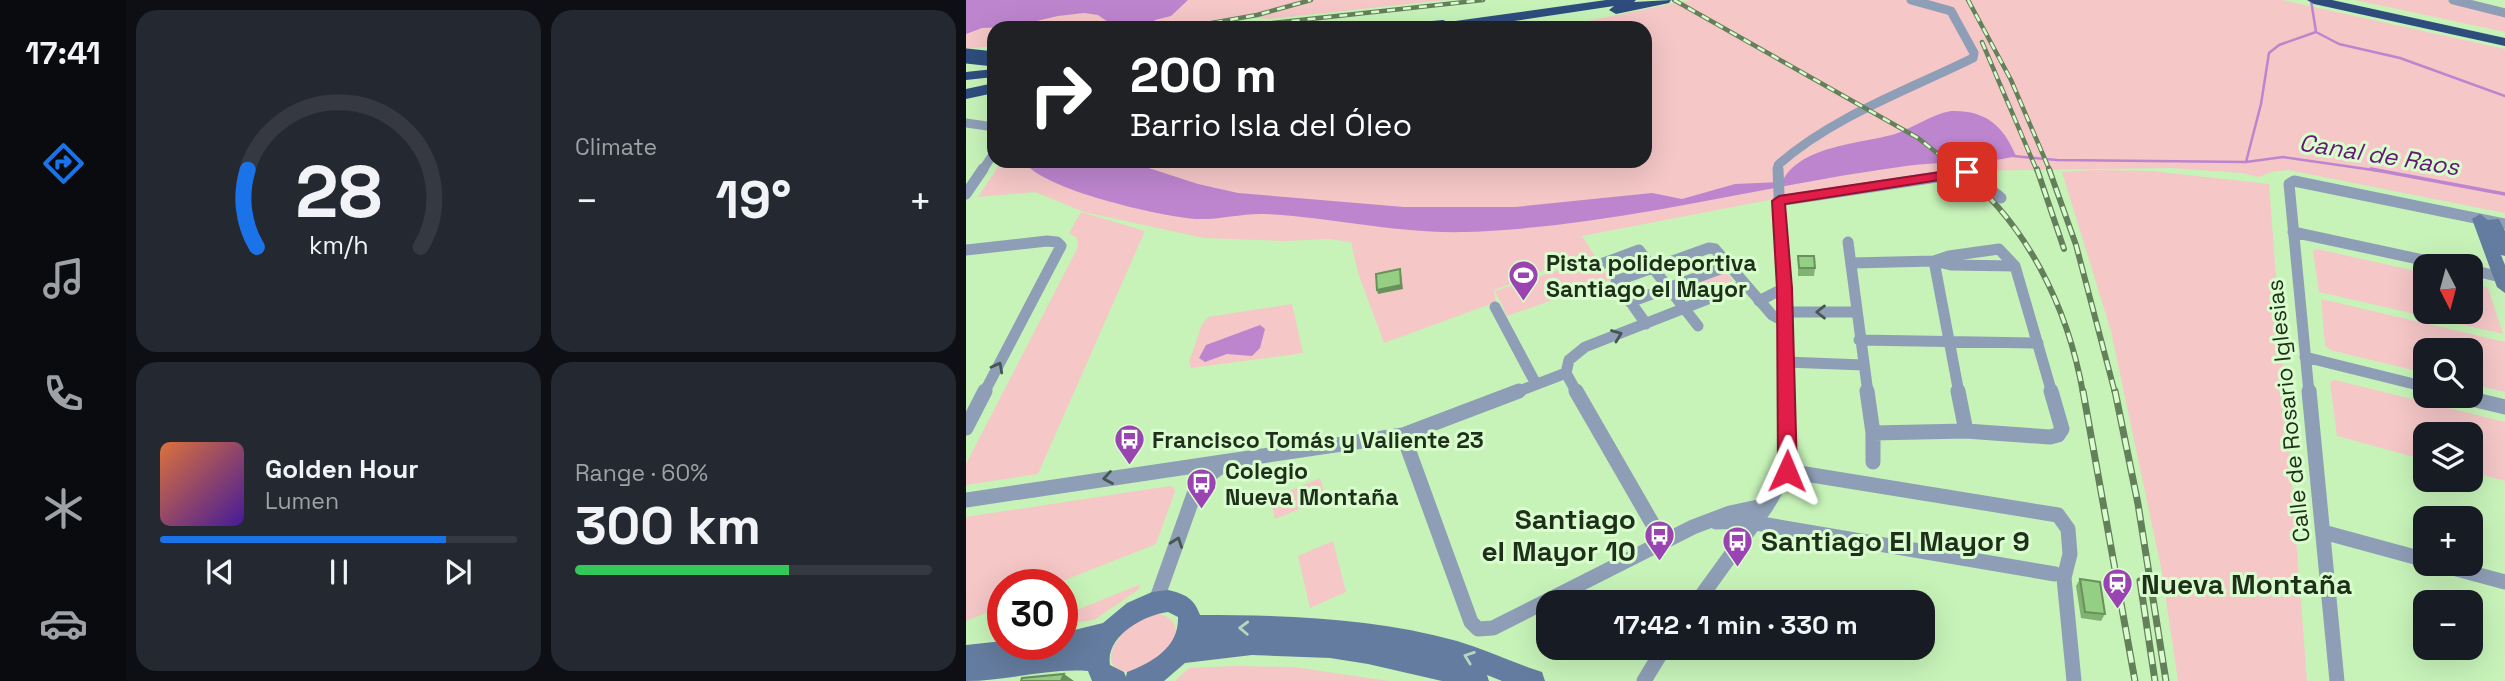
<!DOCTYPE html>
<html lang="en">
<head>
<meta charset="utf-8">
<style>
  :root { --surface:#171b24; --page:#242831; --text:#f1f3f6; --muted:#9ea1a6; --line:#363941; --accent:#1a73e8 }
  body { margin:0; font-family:"Space Grotesk",sans-serif; background:var(--page); color:var(--text); height:100vh; display:flex; flex-direction:column; font-size:26px; white-space:nowrap }
  * { box-sizing:border-box; margin:0 }
  p { font-size:23px; color:var(--muted) }
  .icon { flex:none; width:38px; height:38px; fill:none; stroke:currentColor; stroke-width:2; stroke-linecap:round; stroke-linejoin:round }
  .map { position:relative; flex:1; overflow:hidden }
  .drawer { display:flex; flex-direction:column; gap:10px; padding:10px; background:#0d0f14; width:840px }
  .drawer>* { flex:none }
  .guide { position:absolute; left:21px; top:21px; width:665px; height:147px; border-radius:21px; box-shadow:0 7px 28px #0002; background:#202124; color:#fff; overflow:hidden }
  .needle { width:46px; rotate:174deg }
  .fabs { position:absolute; left:1447px; top:254px; display:grid; gap:14px }
  .fabs a { display:grid; place-items:center; width:70px; height:70px; border-radius:14px; background:var(--surface); box-shadow:0 7px 28px #0002; font-size:35px }
  .speed { position:absolute; left:21px; top:569px; display:flex; gap:14px; font-size:35px; font-weight:700; text-align:center }
  .speed>* { display:grid; place-content:center; width:91px; height:91px; border-radius:50%; background:var(--surface); box-shadow:0 7px 28px #0002; line-height:1 }
  .speed .limit { border:10px solid #d22; background:#fff; color:#111 }
  .pin { position:absolute; display:grid; place-items:center; width:60px; height:60px; color:#fff; margin:-30px; border-radius:14px; box-shadow:0 4px 10px #0006 }
  .me { position:absolute; width:77px; margin:-38px; rotate:1deg; stroke-linejoin:round; filter:drop-shadow(0 0 5px #0008) }
  .turn { display:flex; align-items:center; gap:24px; height:147px; padding:0 28px; font-size:32px }
  .turn .icon { width:91px; height:91px; stroke-width:2.5 }
  .turn b { display:block; font-size:49px; line-height:60px }
  .big { font-size:52px; font-weight:600; line-height:1.1 }
  .drawer .card { flex:1; display:flex; flex-direction:column; justify-content:center; gap:10px; min-width:0; padding:0 24px; border-radius:21px; background:var(--page) }
  .drawer .dial { align-items:center; gap:0 }
  .dial svg { height:182px; overflow:visible; fill:none; stroke:var(--line); stroke-width:7; stroke-linecap:round; text-anchor:middle }
  .dial text { fill:var(--text); stroke:none }
  .song { display:flex; align-items:center; gap:21px }
  .cover { width:84px; height:84px; border-radius:10px; background:linear-gradient(135deg,hsl(20 70% 55%),hsl(260 70% 35%)) }
  .played { height:7px; border-radius:4px; background:linear-gradient(90deg,var(--accent) 80%,var(--line) 80%) }
  .keys { display:flex; justify-content:space-around; direction:ltr }
  .heat { display:flex; justify-content:space-between; align-items:center; font-size:38px; direction:ltr }
  .charge { height:10px; border-radius:5px; background:linear-gradient(90deg,#34c759 60%,var(--line) 0) }
  .drawer .tiles { flex:1; display:grid; gap:10px; grid-template-columns:repeat(2,1fr) }
  .trip { position:absolute; left:570px; top:590px; width:399px; height:70px; border-radius:21px; background:var(--surface); box-shadow:0 7px 28px #0002; font-weight:600; line-height:70px; text-align:center }
  main { display:flex; flex:1; min-height:0 }
  .tab-bar { display:flex; flex-direction:column; width:126px; justify-content:space-around; align-items:center; background:#090b0e; color:var(--muted) }
  .tab-bar .icon { width:49px; height:49px }
  .tab-bar .selected { color:var(--accent) }
  .tab-bar b { font-size:32px; color:var(--text) }
  .map>svg:first-child { display:block }
  .green { fill:#f5c7c7 }
  .water { fill:#bd85ce }
  .lines { fill:none; stroke-linecap:round; stroke-linejoin:round }
  .stream-far1 { stroke:#bd85ce; stroke-width:2.5 }
  .stream { stroke:#bd85ce; stroke-width:3.5 }
  .street-far2 { stroke:#8e9eb6; stroke-width:9 }
  .street-far1 { stroke:#8e9eb6; stroke-width:11 }
  .street { stroke:#8e9eb6; stroke-width:15 }
  .secondary { fill:#647c9f; fill-rule:evenodd }
  .highway { fill:#2e4d7d; fill-rule:evenodd }
  .rail-far2-casing { stroke:#64805b; stroke-width:4.5 }
  .rail-far1-casing { stroke:#64805b; stroke-width:6 }
  .rail-casing { stroke:#64805b; stroke-width:7 }
  .rail-far2 { stroke:#dafdcf; stroke-width:2.5; stroke-dasharray:8; stroke-linecap:butt }
  .rail-far1 { stroke:#dafdcf; stroke-width:3.5; stroke-dasharray:10; stroke-linecap:butt }
  .rail { stroke:#dafdcf; stroke-width:4.5; stroke-dasharray:12; stroke-linecap:butt }
  .highway-bridge { stroke:#2e4d7d; stroke-width:15 }
  .wall { fill:#80b271 }
  .shaded-wall { fill:#68915c }
  .building { fill:#95cf83; stroke:#68915c; stroke-width:2 }
  .oneway { stroke:#465651 }
  .oneway2 { stroke:#b7d6c1 }
  .route { fill:#e11d48; stroke:#92132f; stroke-width:2 }
  .labels { text-anchor:middle; stroke-width:6; stroke-linejoin:round; paint-order:stroke }
  .poi-label { font-size:23px; font-weight:bold; fill:#1f301a; stroke:#dafdcf; text-anchor:start }
  .street-label { font-size:23px; fill:#1f301a; stroke:#dafdcf }
  .water-label { font-size:24px; font-style:italic; fill:#601a72; stroke:#dafdcf }
  .near-poi-label { font-size:28px; font-weight:bold; fill:#1f301a; stroke:#dafdcf; text-anchor:start }
</style>
</head>
<body>
<main>
<nav class="tab-bar">
<b>17:41</b>
<svg class="icon selected" aria-label="directions" viewBox="0 0 24 24"><path d="M12 3l9 9-9 9-9-9zM9 14v-3h6M13 9l2 2-2 2"/></svg>
<svg class="icon" aria-label="music" viewBox="0 0 24 24"><path d="M9 18V5l10-2v13"/><circle cx="6" cy="18" r="3"/><circle cx="16" cy="16" r="3"/></svg>
<svg class="icon" aria-label="phone" viewBox="0 0 24 24"><path d="M5 4h4l2 5-3 2q2 4 5 5l2-3 5 2v4C11 20 4 13 5 4z"/></svg>
<svg class="icon" aria-label="climate" viewBox="0 0 24 24"><path d="M12 3v18M4 7l16 10M4 17L20 7"/></svg>
<svg class="icon" aria-label="car" viewBox="0 0 24 24"><path d="M5 17H2v-5l4-1 3-4h7l3 4 3 1v5h-3M9 17h6M6 11h13"/><circle cx="7" cy="17" r="2"/><circle cx="17" cy="17" r="2"/></svg>
</nav>
<section class="drawer">
<div class="tiles">
<div class="card dial"><svg viewBox="0 0 100 80">
<path d="M14 69A42 42 0 1 1 86 69"/>
<path d="M14 69A42 42 0 0 1 10 35" stroke="#1a73e8"/>
<text x="50" y="56" font-size="32" font-weight="700">28</text>
<text x="50" y="72" font-size="11">km/h</text>
</svg></div>
<div class="card"><p>Climate</p>
<div class="heat"><a>−</a><b class="big">19°</b><a>+</a></div>
</div>
<div class="card">
<div class="song"><i class="cover"></i><div><b>Golden Hour</b><p>Lumen</p></div></div>
<div class="played"></div>
<div class="keys"><svg class="icon" aria-label="previous" viewBox="0 0 24 24"><path d="M18 5L8 12l10 7zM5 5v14"/></svg><svg class="icon" aria-label="pause" viewBox="0 0 24 24"><path d="M8 5v14M16 5v14"/></svg><svg class="icon" aria-label="next" viewBox="0 0 24 24"><path d="M6 5l10 7-10 7zM19 5v14"/></svg></div>
</div>
<div class="card"><p>Range · 60%</p><b class="big">300 km</b><div class="charge"></div></div>
</div>
</section>
<div class="map">
<svg width="1539" height="681" viewBox="0 0 1539 681">
  <rect width="100%" height="100%" fill="#c7f3b9"/>
  <path class="green" d="M0,0h480l-178,19 -23,-3 -83,12h-168v18l-28,3z
    M724,0h592l223,49v164l-217,-43 -17,2 -12,5 -17,-4 -72,-5 -216,3 -185,29 -187,36 28,44 -103,36 -12,-25 75,-25 -2,-4 -50,17v2l-24,9 2,12 -112,41 -26,-70 -7,-31 -23,-3 -43,2 -81,-3 -120,-26 -49,-20 -57,5 24,-36h643v-133h-91z
    M1389,0h93l57,15v17z
    M1126,170l59,1 118,13 38,497h-129l-16,-109 -51,-241 -49,-159z
    M115,212l64,19 -107,243 -72,11v-21l112,-217 -1,-9 -8,-5z
    M1351,249l108,24 1,39h45v-29l17,5 15,46 -184,-42 -6,-41z
    M760,272l7,9 -47,18 -7,-9z
    M1355,299l184,43v50l-34,-8v-34h-45l-1,23 -95,-23 -5,-5z
    M326,304l11,49 -112,15 -2,-6 13,-38 6,-7z
    M1369,380l170,42v59l-34,-9v-38h-45l-1,26 -88,-24 -7,-54z
    M354,478l6,20 -51,21 -5,-20z
    M204,486l4,2 1,3 -19,53 -101,40h-52v22l-37,15v-104z
    M367,541l13,51 -36,16 -12,-52z
    M175,584l-3,6 -44,30 -32,4v-8z
    M194,614c39,12 -3,54 -27,57 -44,4 -15,-52 27,-57z
    M268,666l60,1 94,14h-213l14,-13z"/>
  <path class="water" d="M0,0h222l-17,16 -16,4 -6,8h-9l2,-6c-31,7 -19,10 -44,-7l-14,-2 -26,3 -47,11 -29,1 -16,6z
    M985,111c34,-1 52,14 65,45 -31,9 -76,5 -110,10 -148,20 -291,61 -440,66 -69,2 -134,-15 -201,-18 -23,-1 -46,6 -69,5 -33,-2 -157,-30 -172,-58h103l71,23 40,9 166,14h111l137,-14 30,6 53,-15 47,-2c18,-37 79,-38 113,-48 20,-7 35,-19 56,-23z
    M294,325l5,4 -5,19 -8,8 -25,-2 -22,8 -6,-4 7,-13z"/>
  <g class="lines">
    <path class="stream-far1" d="M1345,0l5,32
      M1047,156l44,4 189,2 37,-5 97,14
      M1280,162l15,-58 8,-51 10,-8 37,-13 23,12 61,14 105,38"/>
    <path class="stream" d="M1405,169l134,25"/>
    <path class="street-far2" d="M1487,0l52,13
      M0,123l28,4
      M16,171l12,-18
      M812,171v-6c54,-48 130,-75 195,-107l1,-5 -23,-42 -40,-11"/>
    <path class="street-far1" d="M812,169l9,224
      M0,194l17,-25
      M812,201l192,-29 31,26
      M1327,232l158,34
      M882,242l20,151
      M0,250l81,-9 10,1 4,4 -77,147
      M886,263l82,-2 15,-5 50,-7 16,17 37,127
      M635,264l38,-14 59,76
      M1505,270l34,8
      M793,301l25,-13
      M664,302l98,-36
      M529,307l41,77
      M819,312h72
      M680,324l-30,-43 93,-33 6,1 57,66 13,7
      M893,340l179,3
      M1339,357l121,30
      M820,362l77,3
      M548,393l52,-20
      M611,393l-11,-20 3,-13 16,-13 159,-62
      M993,393l-25,-132 17,4 64,1
      M1343,393l-20,-209 5,-3 211,43"/>
    <path class="street" d="M610,391l87,151
      M901,391l6,42v29
      M992,391l8,40
      M1343,391l28,290
      M1493,396l46,11
      M0,428l19,-37
      M907,433l93,-2 84,6 8,-2 4,-6 -11,-38
      M437,435l68,187 7,7 15,-1 200,-101 37,-14 37,-8
      M821,471l271,44 10,14 2,25 -6,24 10,103
      M0,500l437,-65 116,-44
      M750,522l28,-1 311,53
      M1357,532l103,28
      M1472,564l67,18
      M190,601l42,-118 28,-20
      M731,602l70,-97 20,-34v-80
      M678,681l20,-33"/>
    <path class="secondary" d="M1514,214l8,6 11,-1 6,12v25l-4,-1 4,10v28l-8,-6 -25,-68z
      M202,590c17,4 26,8 32,25 86,0 174,3 257,26 26,8 51,19 76,28l9,3 3,9h-43l-15,-6 2,6h-47l-74,-17 -38,-6 -78,-3 -67,8 -21,18h-72l-4,-10c-41,-3 -81,10 -122,10v-36l37,-4v3h59v-11l41,-10 24,-20 25,-11zM202,612l10,5c1,30 -25,45 -51,55l-1,5 -2,-5 -14,-7c-5,-29 34,-50 58,-53z"/>
    <path class="highway" d="M640,0h30l-2,2 37,-2 -2,3 -53,11 -7,-4 5,-4 -147,22h-76l7,-4 45,-4 5,2z
      M1341,0h25l173,38v8l-191,-42z
      M28,69v8l-28,3v-8z
      M28,83v10l-28,6v-10z"/>
    <defs>
      <path id="rail-far2" d="M708,0l244,138 42,33
        M1002,0l43,80 39,91
        M217,28l74,-13 54,-15
        M262,28l255,-28
        M1016,42l55,129
        M0,57l28,-3"/>
      <path id="rail-far1" d="M992,169c69,54 110,139 125,224
        M1071,169l27,80
        M1083,169l27,76 39,148"/>
      <path id="rail" d="M1117,391l52,290
        M1149,391l23,113 28,177
        M1174,581l15,100"/>
    </defs>
    <use href="#rail-far2" class="rail-far2-casing"/>
    <use href="#rail-far1" class="rail-far1-casing"/>
    <use href="#rail" class="rail-casing"/>
    <use href="#rail-far2" class="rail-far2"/>
    <use href="#rail-far1" class="rail-far1"/>
    <use href="#rail" class="rail"/>
    <path class="highway-bridge" d="M0,56l28,3"/>
  </g>
  <path class="wall" d="M832,256l17,12 -1,8h-16z
    M1114,579l25,35 -4,7 -20,-3 -5,-32z"/>
  <path class="shaded-wall" d="M434,269l1,4 2,16 -25,5 -1,-4z
    M98,674l10,7h-13z"/>
  <path class="building" d="M832,256h16l1,12h-16z
    M434,269l1,16 -24,5 -1,-16z
    M1114,579l20,3 5,32 -20,-2z
    M98,674l-3,7h-40l1,-3z"/>
  <defs><path id="oneway-chevron" d="M-2-3.5L2.5 0L-2 3.5" fill="none" stroke-width="1.6" stroke-linecap="round" stroke-linejoin="round" transform="scale(1.75)"/></defs>
  <g class="oneway">
    <use href="#oneway-chevron" transform="translate(855 312) rotate(180)"/>
    <use href="#oneway-chevron" transform="translate(651 335) rotate(-21)"/>
    <use href="#oneway-chevron" transform="translate(32 367) rotate(-62)"/>
    <use href="#oneway-chevron" transform="translate(142 478) rotate(171)"/>
    <use href="#oneway-chevron" transform="translate(211 542) rotate(-70)"/>
  </g>
  <g class="oneway2">
    <use href="#oneway-chevron" transform="translate(278 628) rotate(-178)"/>
    <use href="#oneway-chevron" transform="translate(503 657) rotate(-160)"/>
  </g>
  <path class="route" d="M1001,168l5,1v6l-187,29 7,84 5,183 -3,6 -7,2 -6,-2 -3,-6 -1,-183 -5,-87 7,-5z"/>
  <defs>
    <symbol id="stadium-pin" viewBox="-11 -11 22 30"><path d="M0 17L-7.5 6A9.5 9.5 0 1 1 7.5 6Z" fill="#9944b1" stroke="#dafdcf"/><path d="M0-5a6.5 5 0 1 0 0 10a6.5 5 0 1 0 0-10ZM-3.5-1.8h7v3.6h-7Z" fill="#fff"/></symbol>
    <symbol id="bus-pin" viewBox="-11 -11 22 30"><path d="M0 17L-7.5 6A9.5 9.5 0 1 1 7.5 6Z" fill="#9944b1" stroke="#dafdcf"/><path d="M-5-6H5V4H4V6H2V4H-2V6H-4V4H-5ZM-3.5-4V0h7V-4ZM-3.5 1.2v1.5H-2V1.2ZM2 1.2v1.5H3.5V1.2Z" fill="#fff"/></symbol>
    <symbol id="station-pin" viewBox="-11 -11 22 30"><path d="M0 17L-7.5 6A9.5 9.5 0 1 1 7.5 6Z" fill="#9944b1" stroke="#dafdcf"/><path d="M-3-6H3Q5-6 5-4V2Q5 4 3 4L4.5 6H3L1.5 4h-3L-3 6H-4.5L-3 4Q-5 4-5 2V-4Q-5-6-3-6ZM-3.5-4v3h7v-3ZM-3.5 1v1.5H-2V1ZM2 1v1.5H3.5V1Z" fill="#fff"/></symbol>
  </defs>
  <g fill-rule="evenodd">
    <use href="#stadium-pin" x="540" y="258" width="35" height="47"/>
    <use href="#bus-pin" x="146" y="422" width="35" height="47"/>
    <use href="#bus-pin" x="218" y="466" width="35" height="47"/>
    <use href="#bus-pin" x="676" y="518" width="35" height="47"/>
    <use href="#bus-pin" x="754" y="524" width="35" height="47"/>
    <use href="#station-pin" x="1134" y="566" width="35" height="47"/>
  </g>
  <g class="labels">
    <g class="poi-label">
      <text x="580" y="271">Pista polideportiva<tspan x="580" dy="26">Santiago el Mayor</tspan></text>
      <text x="186" y="448">Francisco Tomás y Valiente 23</text>
      <text x="259" y="479">Colegio<tspan x="259" dy="26">Nueva Montaña</tspan></text>
    </g>
    <g class="street-label">
      <text transform="translate(1322 411) rotate(-96)" y="8">Calle de Rosario Iglesias</text>
    </g>
    <g class="water-label">
      <text transform="translate(1413 155) rotate(9)" y="8">Canal de Raos</text>
    </g>
    <g class="near-poi-label">
      <text x="670" y="529" text-anchor="end">Santiago<tspan x="670" dy="32">el Mayor 10</tspan></text>
      <text x="795" y="551">Santiago El Mayor 9</text>
      <text x="1175" y="594">Nueva Montaña</text>
    </g>
  </g>
</svg>
<div class="fabs">
<a><svg class="needle" viewBox="-14 -14 28 28"><path d="M0-13l5 13h-10z" fill="#e53935"/><path d="M0 13l5-13h-10z" fill="#9ea1a6"/></svg></a>
<a><svg class="icon" aria-label="search" viewBox="0 0 24 24"><circle cx="10" cy="10" r="6"/><path d="M15 15l6 6"/></svg></a>
<a><svg class="icon" aria-label="layers" viewBox="0 0 24 24"><path d="M12 4l9 5-9 5-9-5zM3 14l9 5 9-5"/></svg></a>
<a>+</a>
<a>−</a>
</div>
<div class="speed"><div class="limit">30</div></div>
<div class="pin" style="left:1001px;top:172px;background:#d93025"><svg class="icon" aria-label="arrive" viewBox="0 0 24 24"><path d="M6 21V4h12l-3 4 3 4H6"/></svg></div>
<svg class="me" style="left:821px;top:471px" viewBox="-20 -20 40 40"><path d="M0-17L14 15 0 8-14 15z" fill="#e11d48" stroke="#fff" stroke-width="4"/></svg>
<div class="trip">17:42 · 1 min · 330 m</div>
<div class="guide">
<div class="turn"><svg class="icon" aria-label="right" viewBox="0 0 24 24"><path d="M7 20v-9h11M14 6l5 5-5 5"/></svg><div><b>200 m</b>Barrio Isla del Óleo</div></div>
</div>
</div>
</main>
</body>
</html>
